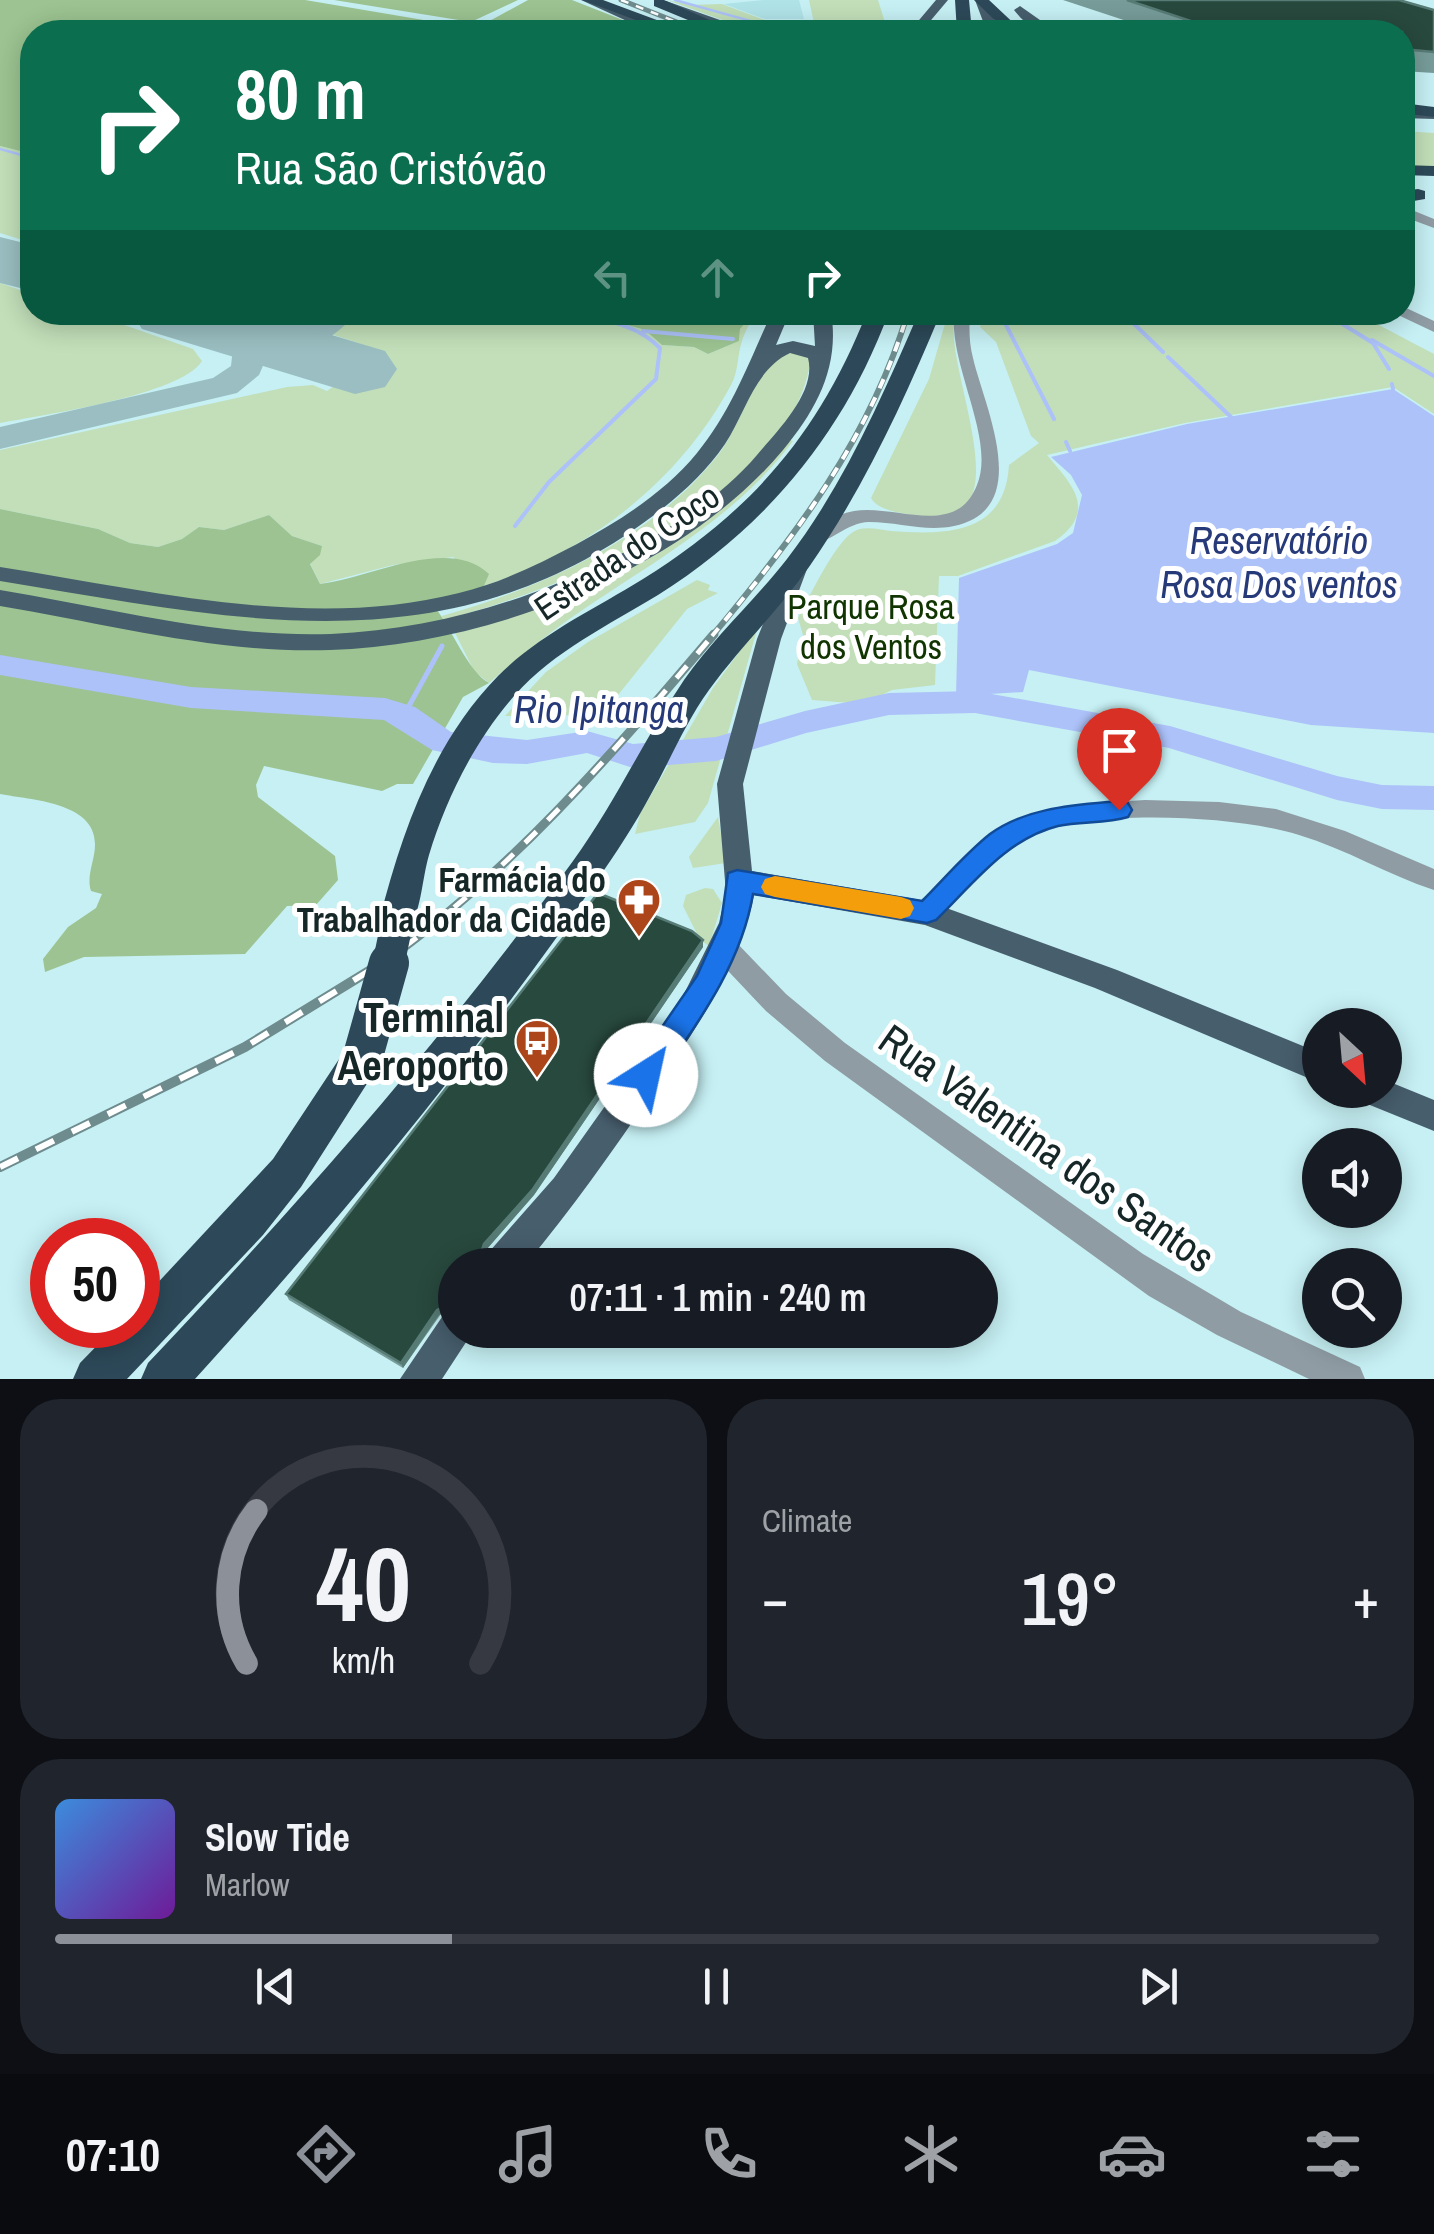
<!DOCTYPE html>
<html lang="en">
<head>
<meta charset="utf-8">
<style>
  :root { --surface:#171b24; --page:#20242c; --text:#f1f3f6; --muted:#9ea1a6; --line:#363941; --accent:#8c9099 }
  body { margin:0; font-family:"Archivo Narrow",sans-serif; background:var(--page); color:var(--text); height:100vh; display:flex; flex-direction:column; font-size:38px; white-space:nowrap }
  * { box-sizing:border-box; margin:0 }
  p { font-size:32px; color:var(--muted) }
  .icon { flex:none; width:55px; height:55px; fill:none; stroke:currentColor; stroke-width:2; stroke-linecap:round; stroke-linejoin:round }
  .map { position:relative; height:1379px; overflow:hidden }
  .panel { display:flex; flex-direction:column; gap:20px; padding:20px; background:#0d0f14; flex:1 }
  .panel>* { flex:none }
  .top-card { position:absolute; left:20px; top:20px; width:1395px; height:305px; border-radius:40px; box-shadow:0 5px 25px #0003; background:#0b6e4f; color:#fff; overflow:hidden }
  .needle { width:65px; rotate:154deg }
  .controls { position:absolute; left:1302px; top:1008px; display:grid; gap:20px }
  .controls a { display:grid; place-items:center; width:100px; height:100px; border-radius:50%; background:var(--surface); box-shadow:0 5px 25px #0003; font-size:50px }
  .speed { position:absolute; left:30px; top:1218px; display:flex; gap:20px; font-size:50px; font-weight:700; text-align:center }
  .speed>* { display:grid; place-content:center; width:130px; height:130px; border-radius:50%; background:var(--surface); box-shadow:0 5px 25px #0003; line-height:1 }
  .speed .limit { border:15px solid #d22; background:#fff; color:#111 }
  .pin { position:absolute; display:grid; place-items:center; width:85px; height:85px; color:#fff; margin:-102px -42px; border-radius:50% 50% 50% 0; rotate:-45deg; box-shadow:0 0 10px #0007 }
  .pin .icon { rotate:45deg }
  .me { position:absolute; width:110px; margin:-55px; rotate:35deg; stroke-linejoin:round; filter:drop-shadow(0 0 8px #0008) }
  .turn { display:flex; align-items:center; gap:35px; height:210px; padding:0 50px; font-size:45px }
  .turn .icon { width:130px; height:130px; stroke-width:2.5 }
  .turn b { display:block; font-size:70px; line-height:85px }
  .lanes { display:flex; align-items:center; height:95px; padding:0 50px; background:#0003; justify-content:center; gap:50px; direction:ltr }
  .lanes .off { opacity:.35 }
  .big { font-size:75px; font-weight:600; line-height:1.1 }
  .panel .tile { flex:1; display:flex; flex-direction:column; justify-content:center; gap:15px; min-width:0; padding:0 35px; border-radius:40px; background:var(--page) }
  .panel .dial { align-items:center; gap:0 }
  .dial svg { height:260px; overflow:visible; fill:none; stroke:var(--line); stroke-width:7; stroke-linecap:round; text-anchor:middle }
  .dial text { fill:var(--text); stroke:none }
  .song { display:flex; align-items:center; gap:30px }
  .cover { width:120px; height:120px; border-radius:15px; background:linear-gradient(135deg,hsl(210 70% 55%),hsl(280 70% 35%)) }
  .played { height:10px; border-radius:5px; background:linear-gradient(90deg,var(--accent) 30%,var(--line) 30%) }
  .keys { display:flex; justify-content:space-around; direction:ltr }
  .heat { display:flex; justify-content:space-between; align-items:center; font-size:55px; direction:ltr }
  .panel .tiles { flex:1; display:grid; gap:20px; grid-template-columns:1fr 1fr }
  .tile:last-child { grid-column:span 2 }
  .trip { position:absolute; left:438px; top:1248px; width:560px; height:100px; border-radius:50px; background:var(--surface); box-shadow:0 5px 25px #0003; font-weight:600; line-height:100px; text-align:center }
  .menu { display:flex; height:160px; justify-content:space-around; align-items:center; background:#090b0e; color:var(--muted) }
  .menu .icon { width:70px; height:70px }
  .menu .current { color:var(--accent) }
  .menu b { font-size:45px; color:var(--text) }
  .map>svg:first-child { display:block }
  .built { fill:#b0e3e8 }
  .green { fill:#c2dfb9 }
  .forest { fill:#9cc391 }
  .water { fill:#adc2f9 }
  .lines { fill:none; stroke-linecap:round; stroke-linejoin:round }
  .stream-far2 { stroke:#adc2f9; stroke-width:2.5 }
  .stream-far1 { stroke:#adc2f9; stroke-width:4 }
  .stream { stroke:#adc2f9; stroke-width:5 }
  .river { fill:#adc2f9; fill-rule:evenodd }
  .taxiway { fill:#9abec1; fill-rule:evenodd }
  .runway { fill:#9abec1; fill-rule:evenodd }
  .minor { fill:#8f9ca4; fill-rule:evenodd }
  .major { fill:#475e6d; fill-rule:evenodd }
  .highway { fill:#2d4959; fill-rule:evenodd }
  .rail-far3-casing { stroke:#6e8b8e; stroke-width:5 }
  .rail-far2-casing { stroke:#6e8b8e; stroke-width:6 }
  .rail-far1-casing { stroke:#6e8b8e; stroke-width:9 }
  .rail-casing { stroke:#6e8b8e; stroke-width:10 }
  .rail-far3 { stroke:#fff; stroke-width:2.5; stroke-dasharray:8; stroke-linecap:butt }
  .rail-far2 { stroke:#fff; stroke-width:4; stroke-dasharray:10; stroke-linecap:butt }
  .rail-far1 { stroke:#fff; stroke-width:5; stroke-dasharray:16; stroke-linecap:butt }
  .rail { stroke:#fff; stroke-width:6; stroke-dasharray:20; stroke-linecap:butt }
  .highway-bridge-far1 { stroke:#2d4959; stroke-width:32 }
  .highway-bridge { stroke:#2d4959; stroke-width:40 }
  .wall { fill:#779c99 }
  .shaded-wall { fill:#577b75 }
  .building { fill:#28493e; stroke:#577b75; stroke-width:2.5 }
  .route { fill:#1a73e8; stroke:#114b97; stroke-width:2.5 }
  .slow { fill:#f59e0b }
  .labels { text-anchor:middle; stroke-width:10; stroke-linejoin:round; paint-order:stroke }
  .street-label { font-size:35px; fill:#162728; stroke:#fff }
  .park-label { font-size:35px; fill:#103501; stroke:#fff }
  .poi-label { font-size:35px; font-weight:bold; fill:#162728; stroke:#fff; text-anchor:end }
  .water-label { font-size:38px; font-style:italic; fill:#263979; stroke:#fff }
  .near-poi-label { font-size:42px; font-weight:bold; fill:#162728; stroke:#fff; text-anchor:end }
  .near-street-label { font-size:42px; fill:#162728; stroke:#fff }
</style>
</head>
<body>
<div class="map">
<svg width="1434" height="1379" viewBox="0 0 1434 1379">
  <rect width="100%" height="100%" fill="#c6f0f4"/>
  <path class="built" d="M763,0h36l5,19h-39l-41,-15z"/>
  <path class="green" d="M667,0l24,5 31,-1 43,16h39l5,12h-53z
    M809,0h69l10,32h-72z
    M1402,131l32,2v35h-31z
    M0,146l32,8v89l-32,-10z
    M0,283l32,11v18l58,1 103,36 9,12c-21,34 -159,54 -202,62z
    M984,312l372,1 78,41v60l-41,-27 -208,36 -138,32c24,29 52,55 8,86l-97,35h-19l-4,109 -43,5 -28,14 -52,-4 -15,-36 6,-29 -5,-17c11,-20 36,-74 55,-86 10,-7 27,-2 38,-1 55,4 114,4 118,-66l30,-22 -8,-7 -35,-94 -16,-15z
    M348,313h237l60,17 18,15 31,2 14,7 31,-13 1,-12 7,-8 -7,-8h15c-4,9 -10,18 -13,28 -5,15 -3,29 -11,44 -52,97 -143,167 -247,201l-31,-29 -60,8 -73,19 -10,-21 12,-17 -30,-10 -23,-21 -45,15 -25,-3 -17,12 -24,8 -28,-4 -32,-14 -98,-20v-59l287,-63 26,-2 14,6 55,-40 -60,-20z
    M948,313h8c-19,48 81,230 -44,202 -14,-3 -33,-4 -41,-17l58,-119z
    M791,351l20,6c-17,142 -248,232 -368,263l-1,-4c99,-28 210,-77 276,-161 18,-22 37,-80 53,-94 5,-4 14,-7 20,-10z
    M790,440l3,1c-51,68 -118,108 -188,154 -41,26 -79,56 -116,88l-15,-12 -19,-38 34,-9 242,-124z
    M697,580l13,5 -2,5 10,3 -31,16 -85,106 -97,1 41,-44 42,-30z
    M758,626l-50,177 -13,19 -60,12 5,-20 73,-126z
    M718,817l8,46 -33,5 -4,-11z
    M705,888l8,1 9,14 -13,43 -9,-6 -17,-34 3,-11z"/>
  <path class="forest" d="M0,0h305l160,27 -9,5h-424v122l-32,-8z
    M334,0h184l-47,22z
    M528,0h44l81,32h-104l-63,-9z
    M585,313h155l7,8 -7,8 -1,12 -31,13 -14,-7 -32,-2 -17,-15z
    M0,509l98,20 32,14 28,4 24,-8 17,-12 25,3 45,-15 23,21 30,10 -2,9 -10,9 10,20c48,-5 128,-49 169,-10l-6,14 -49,18c17,21 34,66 55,77l-26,14 -50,87h-16l-15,7 -118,-25 -8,19 2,12 77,59 3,24 -22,25 -29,1 -42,48 -161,3 -39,15 -2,-13 25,-32 28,-19 6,-14 -11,-3c-5,-15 4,-31 4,-46 1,-43 -64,-45 -95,-51z"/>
  <path class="water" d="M1393,389l41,27v317l-123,-8 -282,-55 -6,22 -67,4 3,-118 98,-34 16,-11 9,-38 -11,-20 -20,-18 136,-33z"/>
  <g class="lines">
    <path class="stream-far2" d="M675,0l115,32
      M491,21l89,11
      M0,149l32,9"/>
    <path class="stream-far1" d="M1009,312l-3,13 48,94
      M1323,312l50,31 16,26
      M1131,321l32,31
      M643,331l90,8
      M1372,340l62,36
      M1168,357l63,60
      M1392,384l1,5
      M1066,442l4,9
      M515,526l34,-44 107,-103 4,-31c-24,-25 -58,-28 -90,-36"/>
    <path class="stream" d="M404,715l38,-69"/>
    <path class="river" d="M0,655l191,32 194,11 30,9 36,25 76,8 60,-9 46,13 83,-7 89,-26 84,-18 86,-2 195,35 167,50 45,9 52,1v24l-52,-1 -45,-9 -168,-52 -194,-35 -86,2 -83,18 -90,28 -83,7 -46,-15 -60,11 -34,-1 -61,-13 -48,-30 -193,-12 -191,-33z"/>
    <path class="taxiway" d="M178,312h34l8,12h22l22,18 19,-7 35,-23h39c-18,24 -60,49 -89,42l-9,21 -22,18 -237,56v-22l213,-49 18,-12 2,-18 -19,-18h-22z"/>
    <path class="runway" d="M0,237l32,8v46l-32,-8z
      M131,312h124l130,39 12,18 -12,18 -30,7 -213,-65z"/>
    <path class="minor" d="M1402,206l32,13v9l-32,-12z
      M1402,306l32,15v11l-38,-18 6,-2z
      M954,312h16c-1,16 -1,31 3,46 11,48 62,151 -19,168 -29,6 -56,-4 -85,-4 -24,0 -42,26 -63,21l-3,-4 3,-4c15,-10 30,-21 48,-24 42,-7 102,28 123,-26 19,-46 -28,-118 -23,-173z
      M1145,800l74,2 57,7 69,22 89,38v21c-46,-15 -88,-41 -135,-55 -63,-20 -214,-27 -273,2 -36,18 -63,55 -90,84l-9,3 -9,-3 -4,-8 4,-8c25,-26 49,-56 80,-76 42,-26 99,-26 147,-29z
      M724,937l10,3 52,54 59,49 298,211 98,58 119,55 5,12h-56l-92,-44 -68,-39 -324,-235 -59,-50 -52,-55 -3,-8 3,-8z"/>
    <path class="major" d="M581,0h16l69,32h-15z
      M936,0h12l-27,32h-12z
      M975,0h12l12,32h-12z
      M658,1h8l88,31h-17l-79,-25z
      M1020,6l37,26c-21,0 -30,-6 -43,-22z
      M1402,110l32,1v8l-32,-1z
      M772,312h18l-14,33 17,-4 22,5 -2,-34h18c9,54 -14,97 -48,138 -102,122 -296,195 -453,200 -111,4 -222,-26 -330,-44v-16c109,18 221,48 331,44 97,-4 192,-31 278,-74 53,-26 109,-59 148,-105 20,-24 60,-63 51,-97l-18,-5c-35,16 -45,61 -65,91 -17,25 -39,46 -63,65 -209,163 -422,111 -662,72v-14c148,23 310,64 459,26 42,-10 80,-29 118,-49 44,-24 88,-52 120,-91 34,-41 53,-93 75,-141z
      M796,562l11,7 -26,70 -38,145 9,87 175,30 190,69 203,83v30l-225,-95 -170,-63 -171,-30c-14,72 -60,136 -101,197 -41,60 -81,117 -128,173h-41l5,-13 65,-74 129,-182 36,-73 7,-30 -9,-109 40,-145 28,-70z
      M1385,1080l49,20v31l-74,-30 -4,-11h29z
      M455,1311v19h19l-32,49h-42l42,-62z"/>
    <path class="highway" d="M582,0h21l86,32h-21z
      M654,0h10l73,32h-20l-63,-26z
      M955,0h14l3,32h-15z
      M974,0h15l34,32h-16z
      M1402,103l32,4v10l-32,-4z
      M1402,165l32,1v10l-32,-1z
      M1418,189l7,2v8l-23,4v-12z
      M867,312h22c-45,121 -122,214 -231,283 -49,30 -104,56 -143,100 -39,44 -69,103 -86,160 -7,24 -7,51 -19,73l-12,5 -12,-5 -6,-10c22,-87 54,-177 118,-242 42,-42 95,-66 145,-97 109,-68 177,-147 224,-267z
      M919,312h22c-37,89 -77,176 -132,255 -30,43 -69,80 -100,123 -24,33 -39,71 -59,106 -15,28 -34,57 -52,83 -123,177 -258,341 -403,500h-54l7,-16c154,-163 293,-321 425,-502 42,-58 71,-122 111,-181 30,-43 71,-80 103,-121 57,-74 95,-162 132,-247z
      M363,1039l14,5 5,12 -5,12 -76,119 -38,48 -136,144h-54l7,-16 37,-38h21v-21l135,-145 76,-115z"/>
    <defs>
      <path id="rail-far3" d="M621,0l81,32"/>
      <path id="rail-far2" d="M712,636c83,-99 159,-199 196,-324"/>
      <path id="rail-far1" d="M378,966c132,-92 233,-211 336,-332"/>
      <path id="rail" d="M0,1167l245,-120 137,-84"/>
    </defs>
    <use href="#rail-far3" class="rail-far3-casing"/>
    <use href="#rail-far2" class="rail-far2-casing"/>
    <use href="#rail-far1" class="rail-far1-casing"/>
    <use href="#rail" class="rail-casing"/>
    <use href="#rail-far3" class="rail-far3"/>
    <use href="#rail-far2" class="rail-far2"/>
    <use href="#rail-far1" class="rail-far1"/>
    <use href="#rail" class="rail"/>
    <path class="highway-bridge-far1" d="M388,966l10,-48"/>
    <path class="highway-bridge" d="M363,1056l26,-93"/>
  </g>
  <path class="wall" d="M1063,0h336l35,10v63l-32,-2v-39h-242z
    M703,940v7l-169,248 -48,55 -83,118 -114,-68 -3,-6z"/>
  <path class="shaded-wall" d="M703,940v7l-169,248 -48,55 -6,14 -1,-6 5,-14z
    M455,1302v6l-16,7 -36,53 -2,-5 36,-53z"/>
  <path class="building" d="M1127,0h272l35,10v42l-32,-3v-17h-197l-8,-9z
    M598,893l94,38 11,9 -170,249 -49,55 -5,14 3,5 -2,2h-25v37l-18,8 -36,53 -115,-69z"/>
  <path class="route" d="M1119,801l9,2 4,7 -4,7c-22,7 -47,4 -70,9 -52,13 -85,58 -122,94l-9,3 -174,-29c-12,72 -57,131 -97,190l-10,4 -11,-4 -4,-9 4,-9 62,-90 24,-53 7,-50 9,-3 185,31c22,-22 44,-48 68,-67 37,-27 86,-29 129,-33z"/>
  <path class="slow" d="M775,876l126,21 9,3 4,8 -4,8 -9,3 -126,-22 -10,-3 -4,-7 4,-8z"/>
  <defs>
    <symbol id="pharmacy-pin" viewBox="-11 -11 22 30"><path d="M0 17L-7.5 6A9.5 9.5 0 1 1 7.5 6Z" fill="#ac461a" stroke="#fff"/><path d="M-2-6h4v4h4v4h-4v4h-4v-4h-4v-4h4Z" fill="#fff"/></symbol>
    <symbol id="bus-pin" viewBox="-11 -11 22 30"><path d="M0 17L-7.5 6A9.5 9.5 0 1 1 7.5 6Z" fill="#ac461a" stroke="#fff"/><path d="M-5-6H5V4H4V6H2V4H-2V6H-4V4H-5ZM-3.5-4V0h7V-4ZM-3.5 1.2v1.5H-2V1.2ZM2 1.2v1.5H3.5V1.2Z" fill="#fff"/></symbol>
  </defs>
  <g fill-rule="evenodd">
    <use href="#pharmacy-pin" x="614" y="875" width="50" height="68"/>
    <use href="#bus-pin" x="512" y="1016" width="50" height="68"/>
  </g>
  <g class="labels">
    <g class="street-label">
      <text transform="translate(627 552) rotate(-34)" y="12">Estrada do Coco</text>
    </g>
    <g class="park-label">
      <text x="871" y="619">Parque Rosa<tspan x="871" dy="40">dos Ventos</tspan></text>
    </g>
    <g class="poi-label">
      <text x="606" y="892">Farmácia do<tspan x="606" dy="40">Trabalhador da Cidade</tspan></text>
    </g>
    <g class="water-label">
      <text x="1279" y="554">Reservatório<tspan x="1279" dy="44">Rosa Dos ventos</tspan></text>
      <text x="599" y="723">Rio Ipitanga</text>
    </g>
    <g class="near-poi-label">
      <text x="504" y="1032">Terminal<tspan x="504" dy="48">Aeroporto</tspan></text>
    </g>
    <g class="near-street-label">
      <text transform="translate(1047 1148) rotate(35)" y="15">Rua Valentina dos Santos</text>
    </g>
  </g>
</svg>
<div class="controls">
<a><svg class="needle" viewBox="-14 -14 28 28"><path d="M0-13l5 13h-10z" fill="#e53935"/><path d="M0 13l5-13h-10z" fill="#9ea1a6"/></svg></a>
<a><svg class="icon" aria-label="sound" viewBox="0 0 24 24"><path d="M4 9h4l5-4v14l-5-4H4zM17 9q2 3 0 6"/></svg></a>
<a><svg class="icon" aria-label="search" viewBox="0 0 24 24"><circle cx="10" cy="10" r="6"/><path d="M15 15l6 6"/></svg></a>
</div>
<div class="speed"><div class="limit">50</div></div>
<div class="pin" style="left:1119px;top:810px;background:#d93025"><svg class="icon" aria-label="arrive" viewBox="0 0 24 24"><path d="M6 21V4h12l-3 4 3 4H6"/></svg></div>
<svg class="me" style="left:646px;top:1075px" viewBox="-20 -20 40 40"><circle r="19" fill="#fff"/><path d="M0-13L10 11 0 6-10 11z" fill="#1a73e8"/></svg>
<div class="trip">07:11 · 1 min · 240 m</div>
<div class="top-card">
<div class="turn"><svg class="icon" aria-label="right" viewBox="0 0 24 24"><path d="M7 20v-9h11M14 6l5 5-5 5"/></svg><div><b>80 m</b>Rua São Cristóvão</div></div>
<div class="lanes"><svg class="icon off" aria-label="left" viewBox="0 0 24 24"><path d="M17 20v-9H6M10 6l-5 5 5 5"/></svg><svg class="icon off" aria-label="ahead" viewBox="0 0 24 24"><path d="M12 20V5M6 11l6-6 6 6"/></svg><svg class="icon" aria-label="right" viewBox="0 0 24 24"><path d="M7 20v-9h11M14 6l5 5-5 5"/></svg></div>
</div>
</div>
<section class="panel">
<div class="tiles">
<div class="tile dial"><svg viewBox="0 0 100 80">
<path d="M14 69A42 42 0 1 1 86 69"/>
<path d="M14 69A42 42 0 0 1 17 22" stroke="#8c9099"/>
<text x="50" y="56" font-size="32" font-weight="700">40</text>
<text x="50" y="72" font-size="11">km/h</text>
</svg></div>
<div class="tile"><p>Climate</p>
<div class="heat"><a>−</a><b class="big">19°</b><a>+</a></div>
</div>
<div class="tile">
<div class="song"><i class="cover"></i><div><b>Slow Tide</b><p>Marlow</p></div></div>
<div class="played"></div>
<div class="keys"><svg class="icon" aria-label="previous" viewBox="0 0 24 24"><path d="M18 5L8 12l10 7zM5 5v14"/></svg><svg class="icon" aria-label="pause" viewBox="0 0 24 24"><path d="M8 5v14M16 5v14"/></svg><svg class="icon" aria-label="next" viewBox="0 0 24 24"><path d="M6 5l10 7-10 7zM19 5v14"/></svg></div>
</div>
</div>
</section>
<nav class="menu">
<b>07:10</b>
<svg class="icon current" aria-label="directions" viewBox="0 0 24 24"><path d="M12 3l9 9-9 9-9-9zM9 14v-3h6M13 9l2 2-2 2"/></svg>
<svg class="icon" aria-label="music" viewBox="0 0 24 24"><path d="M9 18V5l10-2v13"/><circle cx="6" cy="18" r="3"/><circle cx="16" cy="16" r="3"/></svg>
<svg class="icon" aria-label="phone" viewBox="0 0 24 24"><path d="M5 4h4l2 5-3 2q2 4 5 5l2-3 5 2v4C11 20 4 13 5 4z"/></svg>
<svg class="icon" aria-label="climate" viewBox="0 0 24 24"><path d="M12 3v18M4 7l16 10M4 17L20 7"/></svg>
<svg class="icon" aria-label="car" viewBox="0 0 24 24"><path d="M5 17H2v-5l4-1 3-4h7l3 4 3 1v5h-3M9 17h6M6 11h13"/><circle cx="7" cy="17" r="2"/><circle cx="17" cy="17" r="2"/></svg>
<svg class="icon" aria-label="filters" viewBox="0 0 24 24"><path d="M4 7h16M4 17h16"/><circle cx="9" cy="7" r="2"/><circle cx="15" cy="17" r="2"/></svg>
</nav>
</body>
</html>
